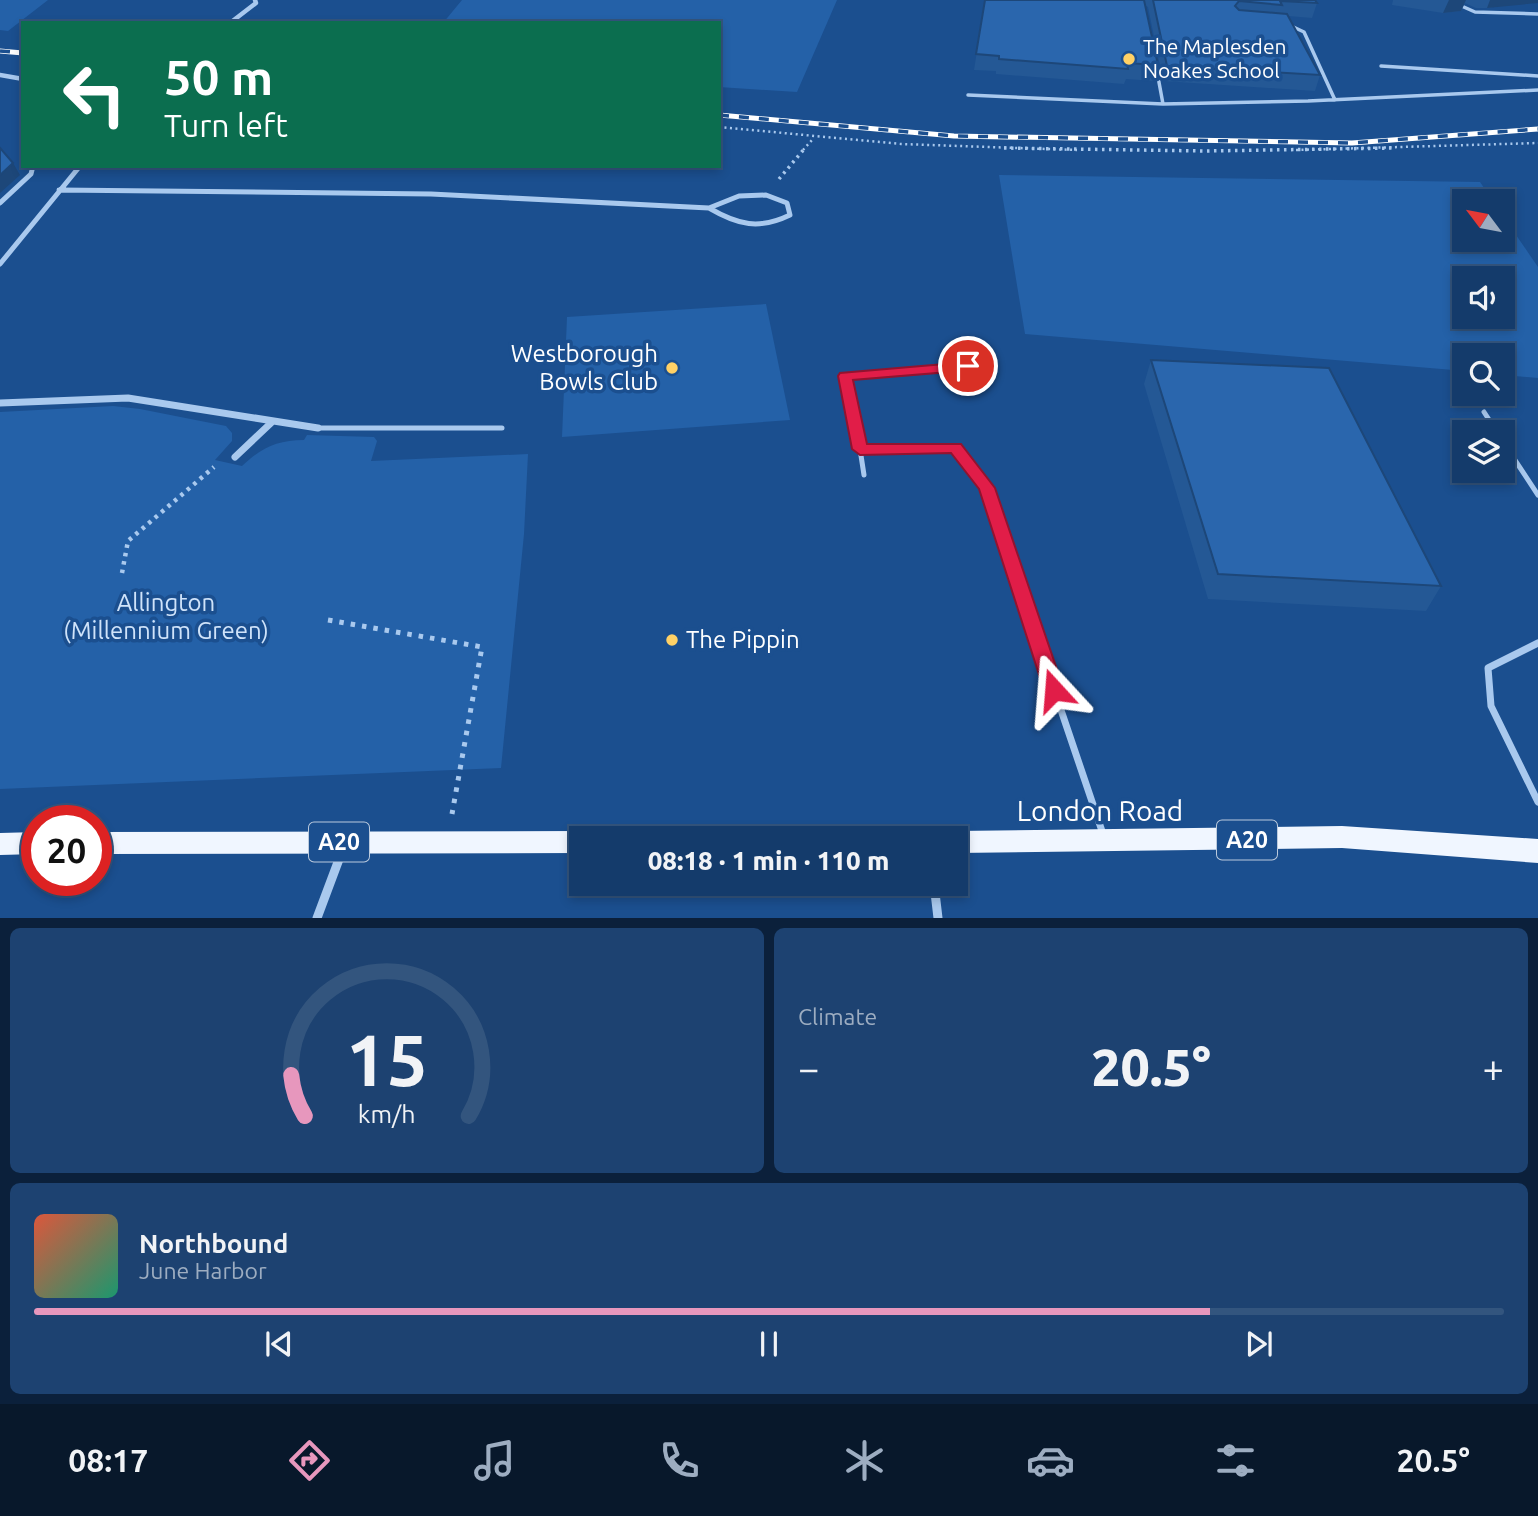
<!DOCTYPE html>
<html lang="en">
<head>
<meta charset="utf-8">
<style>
  :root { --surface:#143b6b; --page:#1d4271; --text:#f1f3f6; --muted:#9dadc1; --line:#33557e; --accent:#e797bd }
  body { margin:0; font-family:Ubuntu,sans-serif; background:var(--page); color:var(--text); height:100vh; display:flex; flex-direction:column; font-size:26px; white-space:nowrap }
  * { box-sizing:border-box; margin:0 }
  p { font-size:23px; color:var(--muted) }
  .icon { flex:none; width:38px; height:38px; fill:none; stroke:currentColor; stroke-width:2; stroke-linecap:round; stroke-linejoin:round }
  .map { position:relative; height:918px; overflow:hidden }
  .details { display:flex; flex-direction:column; gap:10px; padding:10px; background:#0b203b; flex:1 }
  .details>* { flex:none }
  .hud { position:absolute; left:21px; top:21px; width:700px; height:147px; border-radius:0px; box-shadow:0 4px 10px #0003,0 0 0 2px var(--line); background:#0b6e4f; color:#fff; overflow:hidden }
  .needle { width:46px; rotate:302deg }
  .fabs { position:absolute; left:1452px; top:189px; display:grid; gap:14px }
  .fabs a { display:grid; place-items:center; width:63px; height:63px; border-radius:0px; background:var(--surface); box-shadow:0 4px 10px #0003,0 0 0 2px var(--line); font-size:35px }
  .speed { position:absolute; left:21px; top:805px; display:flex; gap:14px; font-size:35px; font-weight:700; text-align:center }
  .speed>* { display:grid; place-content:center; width:91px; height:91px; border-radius:50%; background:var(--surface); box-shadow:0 4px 10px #0003,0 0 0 2px var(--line); line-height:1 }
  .speed .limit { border:10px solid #d22; background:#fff; color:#111 }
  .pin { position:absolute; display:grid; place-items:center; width:60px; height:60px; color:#fff; margin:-30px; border:4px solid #fff; border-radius:50%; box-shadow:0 2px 7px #0007 }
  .me { position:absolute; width:77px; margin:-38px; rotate:341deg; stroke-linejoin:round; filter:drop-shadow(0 0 5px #0008) }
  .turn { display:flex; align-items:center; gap:24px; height:147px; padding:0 28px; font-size:32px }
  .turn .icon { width:91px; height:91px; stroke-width:2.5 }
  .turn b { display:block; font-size:49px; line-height:60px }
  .big { font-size:52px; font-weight:800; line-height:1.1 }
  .details .tile { flex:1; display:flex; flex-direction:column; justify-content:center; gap:10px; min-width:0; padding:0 24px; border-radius:10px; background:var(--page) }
  .details .dial { align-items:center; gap:0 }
  .dial svg { height:182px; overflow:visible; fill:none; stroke:var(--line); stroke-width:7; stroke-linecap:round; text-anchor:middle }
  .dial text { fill:var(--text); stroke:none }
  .song { display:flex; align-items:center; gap:21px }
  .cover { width:84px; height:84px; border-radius:10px; background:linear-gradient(135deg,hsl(10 70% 55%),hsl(160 70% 35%)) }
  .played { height:7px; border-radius:4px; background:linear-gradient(90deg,var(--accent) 80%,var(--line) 80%) }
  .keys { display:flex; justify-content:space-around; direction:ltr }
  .heat { display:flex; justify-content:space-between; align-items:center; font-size:38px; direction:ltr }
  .details .tiles { flex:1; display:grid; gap:10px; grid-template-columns:1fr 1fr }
  .tile:last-child { grid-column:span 2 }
  .trip { position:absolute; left:569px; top:826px; width:399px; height:70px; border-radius:0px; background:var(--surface); box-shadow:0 4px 10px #0003,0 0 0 2px var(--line); font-weight:800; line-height:70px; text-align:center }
  .dock { display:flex; height:112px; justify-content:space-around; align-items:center; background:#08182b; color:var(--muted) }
  .dock .icon { width:49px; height:49px }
  .dock .active { color:var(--accent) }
  .dock b { font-size:32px; color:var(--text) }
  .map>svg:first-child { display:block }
  .green { fill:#2461a8; fill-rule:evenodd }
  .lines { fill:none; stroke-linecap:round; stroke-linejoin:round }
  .path-far3 { stroke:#a9c9ee; stroke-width:2.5; stroke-dasharray:2 3.5; stroke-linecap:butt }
  .path-far2 { stroke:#a9c9ee; stroke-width:3.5; stroke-dasharray:2.5 4.5; stroke-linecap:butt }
  .path-far1 { stroke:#a9c9ee; stroke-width:4.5; stroke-dasharray:3.5 5; stroke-linecap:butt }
  .path { stroke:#a9c9ee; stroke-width:5; stroke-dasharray:4.5 7; stroke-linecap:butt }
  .service-far2 { stroke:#a9c9ee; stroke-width:3.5 }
  .service-far1 { stroke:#a9c9ee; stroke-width:5 }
  .service { stroke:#a9c9ee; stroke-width:7 }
  .minor-far3 { stroke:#a9c9ee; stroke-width:4.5 }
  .minor-far2 { stroke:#a9c9ee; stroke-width:5 }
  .minor-far1 { stroke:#a9c9ee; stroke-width:7 }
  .minor { stroke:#a9c9ee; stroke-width:9 }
  .primary { fill:#f0f6ff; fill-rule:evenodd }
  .rail-casing { stroke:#fff; stroke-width:5 }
  .rail { stroke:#1b4f8f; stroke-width:3.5; stroke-dasharray:10; stroke-linecap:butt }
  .wall { fill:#245895 }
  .shaded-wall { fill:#1d4779 }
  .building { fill:#2a66ad; stroke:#1d4779; stroke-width:2 }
  .route { fill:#e11d48; stroke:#92132f; stroke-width:2 }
  .poi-dot { fill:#ffd166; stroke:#1b4f8f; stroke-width:2.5 }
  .labels { text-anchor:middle; stroke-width:7; stroke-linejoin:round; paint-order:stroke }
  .far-poi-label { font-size:21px; fill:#fff; stroke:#1b4f8f; text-anchor:start }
  .shield { fill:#1b4f8f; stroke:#bbcadd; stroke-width:2 }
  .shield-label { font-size:23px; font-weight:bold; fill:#fff }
  .poi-label { font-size:24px; fill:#fff; stroke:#1b4f8f; text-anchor:end }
  .park-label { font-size:24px; fill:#cfe3fa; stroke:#1b4f8f }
  .near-street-label { font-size:28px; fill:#fff; stroke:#1b4f8f }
</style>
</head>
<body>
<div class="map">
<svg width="1538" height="918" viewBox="0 0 1538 918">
  <rect width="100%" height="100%" fill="#1b4f8f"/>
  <path class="green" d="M0,0h48l-40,31 -8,-1z
    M462,0h375l-40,92 -78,-5v-64h-276z
    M999,175l481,7 13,19h-28v39h38v-24l35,51v111l-35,-3v-20h-38v16l-440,-37zM1503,278v39h-38v-39z
    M766,304l24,116 -228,17 5,-120z
    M113,406l27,3 86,17 6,7v8l-17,19 27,6c19,-18 35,-26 62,-26l3,-5 67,2 3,4 -6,20 157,-7 -4,80 -23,234 -501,21v-377z"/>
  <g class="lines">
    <path class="path-far3" d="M719,127l182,17 176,6
      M803,150l9,-10
      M1296,150l242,-7"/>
    <path class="path-far2" d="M1004,148l201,3 190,-3
      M779,179l26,-31"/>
    <path class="path-far1" d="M122,573l6,-32 86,-74"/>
    <path class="path" d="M328,620l154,27 -30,167"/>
    <path class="service-far2" d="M1448,0l27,12 63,2
      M1289,25l15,7 31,68
      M1156,66l7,38
      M1381,66l157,10
      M968,95l195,9 145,-3 230,-11"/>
    <path class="service-far1" d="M968,366l-123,10 15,73 95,-2 31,41 36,106
      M1484,412l13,20
      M318,428h184
      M1503,442l35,53
      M860,449l4,26"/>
    <path class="service" d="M1021,592l82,242
      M1538,643l-50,25 3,38 47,96"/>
    <path class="minor-far3" d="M230,23l26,-20 -1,-3
      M0,75l23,4"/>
    <path class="minor-far2" d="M59,190l372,4 278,14
      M766,195l21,8 3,12c-31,15 -52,10 -81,-7l30,-12z
      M0,203l31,-29 2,-8
      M0,264l80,-98"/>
    <path class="minor-far1" d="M0,403l128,-5 190,30
      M235,457l37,-35"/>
    <path class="minor" d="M934,884l4,34
      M317,918l27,-72"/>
    <path class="primary" d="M1342,826l196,13v24l-196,-15 -386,5v-15h-11l2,-4 9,-3z
      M581,831l9,3 2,4h-11v15l-485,1v-22z
      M37,832v22l-37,1v-22z"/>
    <defs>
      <path id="rail" d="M0,51l23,2
        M719,115l235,21 398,7 186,-14"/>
    </defs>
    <use href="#rail" class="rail-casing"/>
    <use href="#rail" class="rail"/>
  </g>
  <path class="wall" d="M985,0h330l2,3 -5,15 -24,-2 32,59 -5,16 -152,-10 -15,-74 -3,-2 13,60 -4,16 -28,-2 -2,5 -128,-10v-3l-22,-1z
    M1393,0h145l-51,8h-11l-11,-5 -4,8 -18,2 -51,-8z
    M1151,360l290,226 -15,25 -218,-12 -64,-215z"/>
  <path class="shaded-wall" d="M1449,0h17l-5,11 -18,2z
    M1490,0h48v3l-51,5z
    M13,163l7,12 -20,18v-18z"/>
  <path class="building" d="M985,0h159l14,65 -31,-2 1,6 -129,-10v-3l-23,-2z
    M1153,0h162l2,3 -37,-2 2,4 -43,-4 -4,5 4,4 48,4 33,61 -153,-9z
    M0,148l13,15 -13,12z
    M1151,360l178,8 112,218 -223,-12z"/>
  <path class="route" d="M968,362l7,4 -2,4 -120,10 14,64h94l34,44 69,202 -3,5 -7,3 -7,-3 -3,-5 -65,-201 -28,-36 -91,2 -8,-6 -14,-73 2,-3z"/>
  <g class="poi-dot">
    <circle cx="1129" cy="59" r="7"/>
    <circle cx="672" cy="368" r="7"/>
    <circle cx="672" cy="640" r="7"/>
  </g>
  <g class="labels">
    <g class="far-poi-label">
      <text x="1143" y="54">The Maplesden<tspan x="1143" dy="24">Noakes School</tspan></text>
    </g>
    <g class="shield">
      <rect x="1217" y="820.5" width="60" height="39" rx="5"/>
      <rect x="309" y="822.5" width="60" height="39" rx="5"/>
    </g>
    <g class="shield-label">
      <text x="1247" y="848">A20</text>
      <text x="339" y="850">A20</text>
    </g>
    <g class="poi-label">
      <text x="658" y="362">Westborough<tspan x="658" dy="28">Bowls Club</tspan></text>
      <text x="686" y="648" text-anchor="start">The Pippin</text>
    </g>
    <g class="park-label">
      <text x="166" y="611">Allington<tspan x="166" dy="28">(Millennium Green)</tspan></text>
    </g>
    <g class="near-street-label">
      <text x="1100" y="821">London Road</text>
    </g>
  </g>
</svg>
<div class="fabs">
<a><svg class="needle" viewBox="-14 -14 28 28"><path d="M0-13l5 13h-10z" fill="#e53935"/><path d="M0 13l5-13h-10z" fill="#9dadc1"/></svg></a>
<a><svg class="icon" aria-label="sound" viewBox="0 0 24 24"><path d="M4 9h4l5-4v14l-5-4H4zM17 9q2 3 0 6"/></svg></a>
<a><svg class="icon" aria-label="search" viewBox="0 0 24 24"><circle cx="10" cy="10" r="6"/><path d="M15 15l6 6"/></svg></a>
<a><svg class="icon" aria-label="layers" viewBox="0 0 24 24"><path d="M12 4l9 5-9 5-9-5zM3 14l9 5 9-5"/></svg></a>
</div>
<div class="speed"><div class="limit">20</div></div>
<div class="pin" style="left:968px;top:366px;background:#d93025"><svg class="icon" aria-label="arrive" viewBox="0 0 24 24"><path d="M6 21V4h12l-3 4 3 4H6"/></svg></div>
<svg class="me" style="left:1054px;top:690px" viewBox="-20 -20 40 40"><path d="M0-17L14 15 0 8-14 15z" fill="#e11d48" stroke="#fff" stroke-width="4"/></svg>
<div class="trip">08:18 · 1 min · 110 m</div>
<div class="hud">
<div class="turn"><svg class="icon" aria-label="left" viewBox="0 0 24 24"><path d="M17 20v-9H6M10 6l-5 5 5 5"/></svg><div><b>50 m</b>Turn left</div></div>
</div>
</div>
<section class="details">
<div class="tiles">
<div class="tile dial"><svg viewBox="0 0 100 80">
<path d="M14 69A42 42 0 1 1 86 69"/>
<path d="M14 69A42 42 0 0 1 8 51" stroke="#e797bd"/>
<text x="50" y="56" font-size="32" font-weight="700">15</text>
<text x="50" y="72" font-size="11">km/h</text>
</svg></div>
<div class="tile"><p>Climate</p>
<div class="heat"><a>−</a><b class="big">20.5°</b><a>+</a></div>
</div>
<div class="tile">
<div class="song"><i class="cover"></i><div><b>Northbound</b><p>June Harbor</p></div></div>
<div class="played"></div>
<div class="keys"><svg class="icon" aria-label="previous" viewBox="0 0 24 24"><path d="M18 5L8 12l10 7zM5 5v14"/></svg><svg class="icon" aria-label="pause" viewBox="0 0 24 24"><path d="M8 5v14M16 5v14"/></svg><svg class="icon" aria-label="next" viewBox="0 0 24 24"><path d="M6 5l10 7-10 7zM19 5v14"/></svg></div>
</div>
</div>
</section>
<nav class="dock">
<b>08:17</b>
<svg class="icon active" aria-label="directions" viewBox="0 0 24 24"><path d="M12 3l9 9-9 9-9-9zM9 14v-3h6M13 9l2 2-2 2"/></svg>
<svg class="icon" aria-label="music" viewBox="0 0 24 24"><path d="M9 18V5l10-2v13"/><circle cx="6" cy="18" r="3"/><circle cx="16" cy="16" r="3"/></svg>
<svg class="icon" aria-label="phone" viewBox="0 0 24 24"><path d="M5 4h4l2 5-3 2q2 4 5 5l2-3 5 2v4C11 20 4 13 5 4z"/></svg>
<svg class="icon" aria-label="climate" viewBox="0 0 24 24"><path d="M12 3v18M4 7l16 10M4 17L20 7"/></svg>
<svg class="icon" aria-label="car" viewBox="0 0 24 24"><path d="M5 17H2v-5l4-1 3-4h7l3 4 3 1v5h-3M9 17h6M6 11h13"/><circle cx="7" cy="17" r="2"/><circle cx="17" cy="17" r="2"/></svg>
<svg class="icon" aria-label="filters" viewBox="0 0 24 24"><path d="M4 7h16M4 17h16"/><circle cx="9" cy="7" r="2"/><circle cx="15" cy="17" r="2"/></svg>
<b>20.5°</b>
</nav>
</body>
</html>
